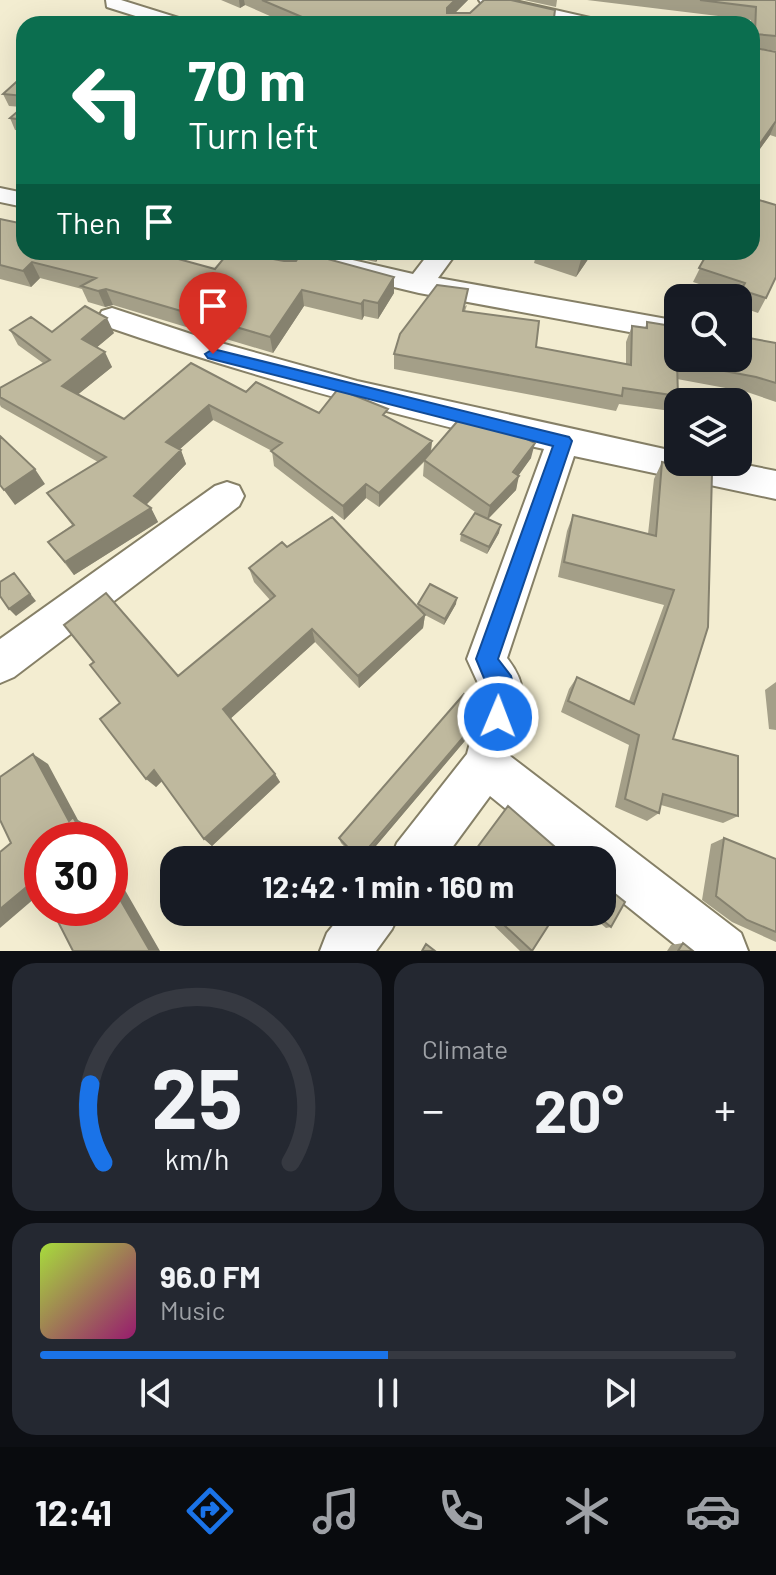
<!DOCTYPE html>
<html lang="en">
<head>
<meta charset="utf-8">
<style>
  :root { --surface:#171b24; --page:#242831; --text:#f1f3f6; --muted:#9ea1a6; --line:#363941; --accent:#1a73e8 }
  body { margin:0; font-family:Barlow,sans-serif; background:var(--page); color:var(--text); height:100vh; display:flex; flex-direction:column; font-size:30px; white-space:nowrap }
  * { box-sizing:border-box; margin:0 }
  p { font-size:26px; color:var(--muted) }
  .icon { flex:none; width:44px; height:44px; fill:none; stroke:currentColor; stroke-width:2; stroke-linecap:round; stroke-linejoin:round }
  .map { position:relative; height:951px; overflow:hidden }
  .side { display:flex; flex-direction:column; gap:12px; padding:12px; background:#0d0f14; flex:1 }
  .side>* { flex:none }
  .guide { position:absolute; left:16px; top:16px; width:744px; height:244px; border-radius:24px; box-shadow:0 8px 32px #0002; background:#0b6e4f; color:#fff; overflow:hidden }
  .buttons { position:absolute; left:664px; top:284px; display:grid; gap:16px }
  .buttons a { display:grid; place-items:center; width:88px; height:88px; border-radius:16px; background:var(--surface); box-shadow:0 8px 32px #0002; font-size:40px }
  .speed { position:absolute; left:24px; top:822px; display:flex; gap:16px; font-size:40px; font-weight:700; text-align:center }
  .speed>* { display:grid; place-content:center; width:104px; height:104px; border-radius:50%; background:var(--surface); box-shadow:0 8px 32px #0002; line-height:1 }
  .speed .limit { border:12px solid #d22; background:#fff; color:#111 }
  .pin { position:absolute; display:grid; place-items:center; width:68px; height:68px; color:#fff; margin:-82px -34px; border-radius:50% 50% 50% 0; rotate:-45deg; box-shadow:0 0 8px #0007 }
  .pin .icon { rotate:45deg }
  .me { position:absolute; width:88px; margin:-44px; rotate:1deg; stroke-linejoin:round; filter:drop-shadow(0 0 6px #0008) }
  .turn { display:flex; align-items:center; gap:28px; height:168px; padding:0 40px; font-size:36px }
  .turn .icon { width:104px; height:104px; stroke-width:2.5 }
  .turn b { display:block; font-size:56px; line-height:68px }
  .then { display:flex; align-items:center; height:76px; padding:0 40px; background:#0003; gap:16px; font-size:30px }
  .big { font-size:60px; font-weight:700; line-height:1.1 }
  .side .tile { flex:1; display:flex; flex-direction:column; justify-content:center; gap:12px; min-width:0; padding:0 28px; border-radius:24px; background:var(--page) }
  .side .dial { align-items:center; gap:0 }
  .dial svg { height:208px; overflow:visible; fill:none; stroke:var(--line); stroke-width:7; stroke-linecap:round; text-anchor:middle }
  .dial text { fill:var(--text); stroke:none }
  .song { display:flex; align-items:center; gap:24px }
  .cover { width:96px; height:96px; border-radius:12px; background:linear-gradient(135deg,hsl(80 70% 55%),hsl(320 70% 35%)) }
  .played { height:8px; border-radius:4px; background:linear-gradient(90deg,var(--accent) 50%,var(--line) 50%) }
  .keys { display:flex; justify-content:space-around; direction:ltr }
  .heat { display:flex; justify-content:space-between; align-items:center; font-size:44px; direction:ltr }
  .side .tiles { flex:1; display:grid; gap:12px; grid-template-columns:1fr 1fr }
  .tile:last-child { grid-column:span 2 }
  .trip { position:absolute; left:160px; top:846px; width:456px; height:80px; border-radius:24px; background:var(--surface); box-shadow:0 8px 32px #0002; font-weight:700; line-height:80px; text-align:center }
  .tabs { display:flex; height:128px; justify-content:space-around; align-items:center; background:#090b0e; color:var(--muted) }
  .tabs .icon { width:56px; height:56px }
  .tabs .on { color:var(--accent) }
  .tabs b { font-size:36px; color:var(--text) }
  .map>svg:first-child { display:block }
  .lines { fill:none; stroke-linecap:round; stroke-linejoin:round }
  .street-casing { stroke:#868067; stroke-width:4 }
  .street { fill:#fff; fill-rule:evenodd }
  .wall { fill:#a49f88 }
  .shaded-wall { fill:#86826f }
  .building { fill:#bfb99e; stroke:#86826f; stroke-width:2 }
  .route { fill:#1a73e8; stroke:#114b97; stroke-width:2 }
</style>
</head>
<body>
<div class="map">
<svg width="776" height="951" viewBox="0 0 776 951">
  <rect width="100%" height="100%" fill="#f3edd1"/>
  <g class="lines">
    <defs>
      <path id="street" d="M106,0h15l64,20 3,4h-27l-54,-17z
        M479,0h32l88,20 3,4h-33l-87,-20z
        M0,188l24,5v14l-24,-5z
        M269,252h49l95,22 17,-22h27l-19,26 240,43v20l-259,-48 -146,-35z
        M112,308l91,30 154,43 321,71v10h53l45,9v28l-202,-43 -67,202c28,36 13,57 3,98l231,177 7,18h-65l-81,-65v-26h-33l-79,-64 -47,64h-53l7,-17 70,-89 16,-60 -16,-35 77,-210c-150,-33 -297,-74 -442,-124l-4,-7 4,-7z
        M227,482l12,4 5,10 -5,10 -225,171 -14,6v-44l215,-153z
        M344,912h56l-8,17 -16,22h-56l7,-18z"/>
    </defs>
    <use href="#street" class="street-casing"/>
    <use href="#street" class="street"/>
  </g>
  <path class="wall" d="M221,0h247l-13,13 99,5 34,6h-300l-43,-19 -5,3z
    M524,0h33l-1,7z
    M587,0h189v51l-12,-2 12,3v85l-6,-2 -18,25v-107l2,-5h-2v-24h-2l1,-4z
    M24,75v56l-9,-1 -5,-12 12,-11 -13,-1 -6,-12z
    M0,219l167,34 -2,2 50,14 69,-8 110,16v16l-16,26 -14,-3 -2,4 -58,-14 -31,47 -160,-48 -8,2 -17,-5 -6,-13 -42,-11 -9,9 -31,-8z
    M329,252h53l-6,10z
    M537,252h56l-17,25 -42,-14z
    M708,252l58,46 -8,15 -20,-7v-9l-45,-15z
    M467,305l-2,6 71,36 90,17v-22l6,-16 13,2 2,-6 129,21v59l-29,-10 -70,-13 1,17 -7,15 -52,-7 -3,7 -222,-42v-15z
    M10,330l42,2 62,1 -17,14 15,20 -34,27 46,25 122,-27 73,21 69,5 44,23 -1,12 100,5 -13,17 -2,15 -28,29 11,14 -12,21 -27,-13 1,-7 20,-18 -58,-40 1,-14 -45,45 -13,-9 -22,22 -70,-54 -2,-15 -59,-31 -33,29 6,15 -40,41 5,3 7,14 -84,53 -26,-33 24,-17 -25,-32 51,-31 -97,-55 -1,-2v-17l43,-25 -25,-18z
    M662,462l50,11 -39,266 65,77 -15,7 -62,-18 -2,8 -12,8 -32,-14 14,-62 -68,-33 8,-23 8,-12 52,24 35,-96 -106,-28 9,-46 6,-16 75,19 6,-55z
    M287,547l130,60 1,-3h38l-12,21 -19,-10 -2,13 -64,60 -44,-46 -85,77 45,55 5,8 -68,64 -8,-7 -42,-58 -6,6 -36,-84 58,-27 92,-76 -16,-18 -5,-14z
    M776,682v48l-7,-1 -4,-39z
    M469,736l-105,124h-7l-16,-17 -2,-5z
    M724,838l52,21v83l-44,-20 -30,-22 9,-56z
    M480,912h77l-25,39h-12z
    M587,912h15l9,15 -5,1z
    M683,943l10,8h-26l4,-6z"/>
  <path class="shaded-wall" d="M239,0h5l1,5 -5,3z
    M455,0h13l-22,22 1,-14z
    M776,121l-6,14 -18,25v-5z
    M376,252h6l-6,10z
    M585,252h8l-17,25 6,-21z
    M32,262l8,16 -9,9 -8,-16z
    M394,277v16l-16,26v-16z
    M106,289l7,16 -8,2 -7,-16z
    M302,290l2,16 -31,47 -3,-16z
    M364,300v16l-2,4 -1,-16z
    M107,318l7,15 -25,21 -7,-15z
    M105,352l7,15 -42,34 -8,-15z
    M209,405l4,15 -41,36 -6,-14z
    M432,441l-2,14 -51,52v-14z
    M535,443l-4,15 -17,24 5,-6 -3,14 -29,30 3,-14z
    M181,450l5,14 -45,46 -7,-14z
    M35,469l10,15 -30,21 -11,-15z
    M366,484v14l-22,22 -1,-14z
    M151,508l7,14 -84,53 -9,-13z
    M501,525l-2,8 -12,21 2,-7z
    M14,573l22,28 -20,15 -7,-7z
    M457,598l-1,6 -12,21 1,-6z
    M425,615l-2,13 -64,60 -1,-12z
    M312,629l3,13 -86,78 -6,-11z
    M472,727l-3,9 -105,124h-4z
    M33,754l15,10 30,56 9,5 9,15h-10l-17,-19z
    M154,770l10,9 -8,8 -10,-8z
    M275,774l5,8 -68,64 -8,-7z
    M110,864l50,87h-10l-40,-69z
    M36,879l6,13 -42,36v-19z"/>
  <path class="building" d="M262,0h193l-8,8v5h23l14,-13h27l44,10 -1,8 34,6h-286l7,-4z
    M700,0h76v36l-21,-2 1,-27z
    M95,22l49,2h-51z
    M755,48l21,4v69l-24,34v-102l2,1z
    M24,75v21l-21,-2z
    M24,106v14l-14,-2z
    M752,198l24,7v72l-10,21 -25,-8 4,-7 -46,-15 9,-16h44z
    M0,219l24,5v28h129l62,17 14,-17h7l48,9h12l6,-9 92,25 -16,26 -14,-3 -3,4 -59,-14 -32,47 -164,-48 -8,2 -17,-5 15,-8 -64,-16 -9,9 -23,-6z
    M570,252h15l-3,4z
    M437,285l31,4 -5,22 76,10 -3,26 95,18 1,-39 15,2v-6l31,5v31h60v-22l38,7v40l-20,-6 -79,-15 1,34 -55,-8 -1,8 -228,-42 6,-20z
    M85,306l22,12 -25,21 23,13 -43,34 62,33 67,-56 55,29 10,-10 63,31 19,-24 50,20 -5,6 49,26 -53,52 -13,-9 -23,22 -72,-55 11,-8 -73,-38 -43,37 15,8 -47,46 17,12 -86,54 -17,-20 26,-17 -27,-32 59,-36 -106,-60v-9l50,-28 -40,-30 21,-13 21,15z
    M461,417l20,8v-4l20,5 34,17 -22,29 6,4 -29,30 -66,-46z
    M0,436l35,33 -31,21 -4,-5z
    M662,462l50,11 -4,154 -35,112 65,17v60l-75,-22 -4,19 -34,-14 14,-64 -71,-34 9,-24 57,27 40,-114 -110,-28 9,-47 83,21z
    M475,513l26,12 -12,22 -28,-13z
    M332,517l93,98 -67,61 -46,-47 -89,80 52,65 -71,65 -50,-69 -8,9 -46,-60 20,-16 -30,-38 4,-3 -30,-37 42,-32 72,83 97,-80 -26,-28 33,-26 5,5z
    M14,573l16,21 -21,15 -9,-13v-14z
    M430,584l27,14 -12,21 -27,-15z
    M464,694l13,11 -5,22 -113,132 -20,-21z
    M33,754l36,67 4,-4 13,23h-44v52l-6,-13 -36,30v-57l11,-9 -11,-23v-43z
    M508,806l62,54h-102z
    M724,838l52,21v73l-29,-12 -31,-24z
    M602,878l2,2 1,6 20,16 -14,25 -18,-15h9z
    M110,882l40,69h-77l-22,-43h59z
    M490,912h67l-25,39z
    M683,943l10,8h-15z
    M426,944l9,7h-13z"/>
  <path class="route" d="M213,349l356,88 3,4 -74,218 13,17 5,18 -10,31 -8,4 -8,-4 -3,-8 6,-28 -7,-6 -10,-24 77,-213 -345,-88 -3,-4z"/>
</svg>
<div class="buttons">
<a><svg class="icon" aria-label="search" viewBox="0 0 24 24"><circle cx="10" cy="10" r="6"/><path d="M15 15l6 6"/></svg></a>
<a><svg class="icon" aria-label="layers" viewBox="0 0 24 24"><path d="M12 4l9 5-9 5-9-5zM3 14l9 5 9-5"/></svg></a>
</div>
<div class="speed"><div class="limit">30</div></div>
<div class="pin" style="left:213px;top:354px;background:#d93025"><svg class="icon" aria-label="arrive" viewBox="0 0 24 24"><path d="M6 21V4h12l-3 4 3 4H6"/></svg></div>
<svg class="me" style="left:498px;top:717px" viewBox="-20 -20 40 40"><circle r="17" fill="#1a73e8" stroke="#fff" stroke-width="3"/><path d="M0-11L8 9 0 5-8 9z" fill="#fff"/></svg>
<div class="trip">12:42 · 1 min · 160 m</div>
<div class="guide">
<div class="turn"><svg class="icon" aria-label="left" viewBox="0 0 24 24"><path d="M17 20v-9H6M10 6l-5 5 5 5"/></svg><div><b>70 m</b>Turn left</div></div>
<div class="then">Then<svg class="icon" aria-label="arrive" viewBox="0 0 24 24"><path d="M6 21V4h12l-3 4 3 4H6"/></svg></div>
</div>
</div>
<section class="side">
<div class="tiles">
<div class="tile dial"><svg viewBox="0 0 100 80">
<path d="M14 69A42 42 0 1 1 86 69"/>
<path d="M14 69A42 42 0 0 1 9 39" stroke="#1a73e8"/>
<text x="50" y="56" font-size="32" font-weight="700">25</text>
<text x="50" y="72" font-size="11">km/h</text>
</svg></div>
<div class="tile"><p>Climate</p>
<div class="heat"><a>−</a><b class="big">20°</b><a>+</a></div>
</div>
<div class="tile">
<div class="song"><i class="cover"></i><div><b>96.0 FM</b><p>Music</p></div></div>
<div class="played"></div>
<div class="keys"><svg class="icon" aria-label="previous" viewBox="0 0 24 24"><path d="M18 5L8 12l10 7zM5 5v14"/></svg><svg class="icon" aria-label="pause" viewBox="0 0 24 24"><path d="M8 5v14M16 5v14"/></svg><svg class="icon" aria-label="next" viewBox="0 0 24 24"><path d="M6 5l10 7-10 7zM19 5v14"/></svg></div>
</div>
</div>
</section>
<nav class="tabs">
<b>12:41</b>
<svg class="icon on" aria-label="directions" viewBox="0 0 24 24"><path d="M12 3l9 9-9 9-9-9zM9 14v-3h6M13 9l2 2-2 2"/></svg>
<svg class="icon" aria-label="music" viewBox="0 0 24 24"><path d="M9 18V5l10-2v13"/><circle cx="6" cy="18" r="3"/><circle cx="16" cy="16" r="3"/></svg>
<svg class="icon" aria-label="phone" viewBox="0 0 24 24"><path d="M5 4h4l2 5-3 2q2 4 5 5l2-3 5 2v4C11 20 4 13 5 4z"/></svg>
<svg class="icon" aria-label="climate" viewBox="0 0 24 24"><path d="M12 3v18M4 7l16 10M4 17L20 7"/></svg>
<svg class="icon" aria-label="car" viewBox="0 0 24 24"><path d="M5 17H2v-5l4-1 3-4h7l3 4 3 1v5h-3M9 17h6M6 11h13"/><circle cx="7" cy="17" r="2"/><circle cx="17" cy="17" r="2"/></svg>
</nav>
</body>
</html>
